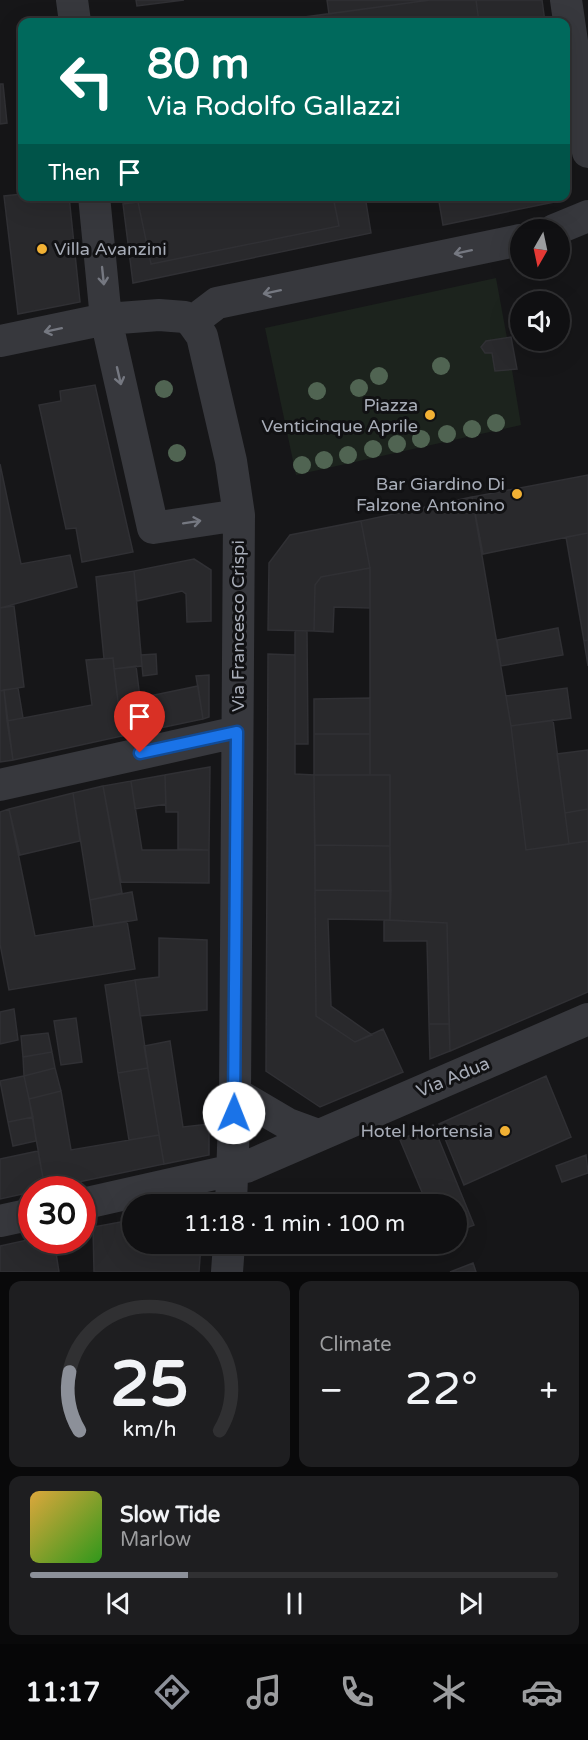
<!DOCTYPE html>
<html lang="en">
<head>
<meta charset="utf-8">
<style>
  :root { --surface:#101012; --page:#1e1e20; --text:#f1f3f6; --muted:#9c9d9f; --line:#303032; --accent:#8c9099 }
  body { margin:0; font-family:"Varela Round",sans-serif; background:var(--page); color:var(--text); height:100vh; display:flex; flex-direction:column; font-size:22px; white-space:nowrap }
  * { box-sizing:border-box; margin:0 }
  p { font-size:20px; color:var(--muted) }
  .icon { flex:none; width:33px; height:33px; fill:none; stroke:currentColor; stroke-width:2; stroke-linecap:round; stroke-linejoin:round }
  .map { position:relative; height:1272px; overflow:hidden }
  .details { display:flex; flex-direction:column; gap:9px; padding:9px; background:#09090a; flex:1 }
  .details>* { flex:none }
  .banner { position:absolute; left:18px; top:18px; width:552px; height:183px; border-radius:12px; box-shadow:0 6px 24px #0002,0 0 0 2px var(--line); background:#00695c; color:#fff; overflow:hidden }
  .needle { width:39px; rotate:189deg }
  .tools { position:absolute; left:510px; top:219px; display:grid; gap:12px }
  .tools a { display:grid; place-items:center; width:60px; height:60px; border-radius:50%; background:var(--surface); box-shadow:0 6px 24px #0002,0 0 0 2px var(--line); font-size:30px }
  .speed { position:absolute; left:18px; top:1176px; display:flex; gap:12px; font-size:30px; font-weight:700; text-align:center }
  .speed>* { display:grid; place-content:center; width:78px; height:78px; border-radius:50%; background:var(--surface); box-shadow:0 6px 24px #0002,0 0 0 2px var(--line); line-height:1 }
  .speed .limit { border:9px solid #d22; background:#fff; color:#111 }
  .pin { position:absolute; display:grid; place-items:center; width:51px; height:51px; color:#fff; margin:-62px -26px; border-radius:50% 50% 50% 0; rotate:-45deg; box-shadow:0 0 6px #0007 }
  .pin .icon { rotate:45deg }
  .me { position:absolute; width:66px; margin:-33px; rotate:1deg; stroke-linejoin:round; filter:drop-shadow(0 0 4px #0008) }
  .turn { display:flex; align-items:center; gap:21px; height:126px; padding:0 30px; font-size:27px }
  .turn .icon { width:78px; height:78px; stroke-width:2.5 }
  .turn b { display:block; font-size:42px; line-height:51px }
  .then { display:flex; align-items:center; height:57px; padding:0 30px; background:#0003; gap:12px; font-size:22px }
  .big { font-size:45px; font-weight:600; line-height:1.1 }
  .details .widget { flex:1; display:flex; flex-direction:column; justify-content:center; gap:9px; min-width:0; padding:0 21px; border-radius:12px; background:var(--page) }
  .details .dial { align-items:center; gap:0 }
  .dial svg { height:156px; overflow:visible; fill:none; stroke:var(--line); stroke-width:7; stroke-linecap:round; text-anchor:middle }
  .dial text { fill:var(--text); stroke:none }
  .song { display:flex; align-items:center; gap:18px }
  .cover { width:72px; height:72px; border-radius:9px; background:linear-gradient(135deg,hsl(40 70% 55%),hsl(110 70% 35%)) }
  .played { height:6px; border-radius:3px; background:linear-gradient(90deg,var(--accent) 30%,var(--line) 30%) }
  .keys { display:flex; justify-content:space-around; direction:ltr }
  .heat { display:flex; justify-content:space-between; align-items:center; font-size:33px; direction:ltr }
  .details .tiles { flex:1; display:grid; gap:9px; grid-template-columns:1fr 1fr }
  .widget:last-child { grid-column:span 2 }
  .trip { position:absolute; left:122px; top:1194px; width:345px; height:60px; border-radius:30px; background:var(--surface); box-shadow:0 6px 24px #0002,0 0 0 2px var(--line); font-weight:600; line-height:60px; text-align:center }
  .menu { display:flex; height:96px; justify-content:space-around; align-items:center; background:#060607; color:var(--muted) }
  .menu .icon { width:42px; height:42px }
  .menu .on { color:var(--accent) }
  .menu b { font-size:27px; color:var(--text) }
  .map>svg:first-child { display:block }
  .green { fill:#1c231d }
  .building { fill:#29292c; stroke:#303034; stroke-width:1.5 }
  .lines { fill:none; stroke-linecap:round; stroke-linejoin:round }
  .minor { stroke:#37383d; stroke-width:32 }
  .tree { fill:#506452 }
  .oneway { stroke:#757881 }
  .route-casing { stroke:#114b97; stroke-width:15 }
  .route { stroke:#1a73e8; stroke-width:10 }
  .poi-dot { fill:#f2b134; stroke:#111113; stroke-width:2 }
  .labels { text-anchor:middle; stroke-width:6; stroke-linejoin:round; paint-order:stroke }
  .poi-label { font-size:18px; fill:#a8adb8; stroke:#111113; text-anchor:end }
  .street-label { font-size:18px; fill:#a8adb8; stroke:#111113 }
</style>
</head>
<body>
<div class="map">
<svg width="588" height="1272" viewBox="0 0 588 1272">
  <rect width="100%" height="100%" fill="#161618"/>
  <path class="green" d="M496,278l11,60 -21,3 -5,6 4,6h7l3,17h17l9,55 -225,50 -31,-147z"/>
  <path class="building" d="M136,0h48l-47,6z
    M327,0h103l-101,14z
    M430,0h46l3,22h-173l-1,-5z
    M476,0h66l3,22h-66z
    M0,84h3l4,39 -7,1z
    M22,194v2h47l11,106 -62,12 -14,-118z
    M165,196h168l6,30 -188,38 -13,-62z
    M365,196l6,37 -238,50 -10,-79 15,-2 13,62 188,-38 -6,-29z
    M438,196h119l-3,6 -111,23z
    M511,337l6,32 -22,2 -3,-18h-7l-4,-6 5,-6z
    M95,385l38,167 -51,10 -6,-34 -10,1 -27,-124 22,-4 -1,-10z
    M0,464l21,100 49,-9 7,32 -77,21z
    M588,475v58l-105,21 -11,-57z
    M472,497l39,229 15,124 62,-9v151l-138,59 -3,-128 -57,-3v-145h-20v-207l-9,-47z
    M361,521l9,47 -49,9 -6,8 -1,46 -46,-1 1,-67 21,-28z
    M588,533v107l-4,1 -18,-104z
    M194,559l17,11v51l-24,1 -1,-28 -4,-3 -45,10 -3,-30z
    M370,568v40l-36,-1 -1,25 -19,-1 1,-46 6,-8z
    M134,571l8,95 -28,3 -1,-11 -9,1 -8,-82z
    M14,606l10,81 -24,4v-83z
    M558,628l5,27 -62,11 -4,-26z
    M295,631h12l1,113h-13z
    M588,640v26l-4,-25z
    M156,654l1,20 -14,2 -2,-21z
    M268,654l27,1v119l19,1 2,241 39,26 28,-13 20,43 -83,35 -54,-36z
    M113,658l9,78 -109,24 -6,-39 85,-16 -6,-45z
    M136,666l4,32 58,-12 5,33 -81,17 -8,-67z
    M209,675v42l-6,2 -7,-43z
    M18,688l5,30 -16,3 -3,-31z
    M567,688l4,30 -60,8 -5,-30z
    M4,690l9,70 -13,2v-71z
    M370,698v36h-56v-35z
    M553,720l16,124 -43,6 -15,-124z
    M314,734h56v41h-56z
    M588,750v59l-23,4 -8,-59z
    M210,767l-1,83 -31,-1v-37h-12l-1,-37z
    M165,775l1,29 -31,5 -4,-28z
    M314,775h76v71l-75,-1z
    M131,781l11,69h67v33l-88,-1 -18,-96z
    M103,786l19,107 -32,7 -17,-107z
    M73,793l7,48 -60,14 -11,-46z
    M9,809l26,127 92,-15 8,48 -126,21 -9,-46v-132z
    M588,809v32l-19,3 -4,-31z
    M315,845l75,1 1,45 -76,-1z
    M315,890l76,1 -1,29 -62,-1 3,87 41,29 -17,7 -39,-26z
    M132,892l5,28 -43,7 -4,-27z
    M384,920l63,3 2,101h-20l-2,-83h-43z
    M159,938l48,2v70l-67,6 -5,-36 24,-3z
    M135,980l13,88 -30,5 -13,-88z
    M14,1009l4,31 -18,4v-32z
    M76,1018l6,44 -21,3 -7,-44z
    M429,1024h20l1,27 -20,8z
    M48,1033l4,19 -29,5 -2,-21z
    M170,1041l13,86 26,-3v31l-45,9 -20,-118z
    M52,1052l3,16 -31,8 -1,-19z
    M55,1068l6,23 -32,8 -5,-23z
    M148,1068l11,67 -30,5 -11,-67z
    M24,1076l9,41 -25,5 -8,-41z
    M546,1076l25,61 -107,48 -25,-61z
    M61,1091l10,59 88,-15 5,29 -119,25 -16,-90z
    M33,1117l3,24 -23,5 -5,-24z
    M433,1125l41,100 -18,7v-28h-29l-27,-64z
    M38,1151l7,38 -13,1v2l-32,7v-40z
    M586,1155l2,18 -26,9 -6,-16z
    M132,1220v24h69l-2,28h-105l-1,-45z
    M32,1239l22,1 5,32h-59v-26z
    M473,1263l3,9h-26z"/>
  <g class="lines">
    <path class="minor" d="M72,0l3,22
      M566,0l22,152
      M94,196l12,123 47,209 86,-13
      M554,230l34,-14
      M192,322l25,-19 303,-63
      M0,341l106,-22 53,-4 26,2 7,5 10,14 29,125 8,54 -4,578 -4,111
      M0,785l237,-53
      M235,1093l53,31 30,11
      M82,1204l164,-37 342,-148
      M0,1221l32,-7
      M227,1272l2,-28"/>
  </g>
  <g class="tree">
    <circle cx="441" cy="366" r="9"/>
    <circle cx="379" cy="376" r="9"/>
    <circle cx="359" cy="388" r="9"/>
    <circle cx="164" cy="389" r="9"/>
    <circle cx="317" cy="391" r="9"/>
    <circle cx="496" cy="423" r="9"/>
    <circle cx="472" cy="429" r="9"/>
    <circle cx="447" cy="434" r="9"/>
    <circle cx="421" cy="439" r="9"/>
    <circle cx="397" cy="444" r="9"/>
    <circle cx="373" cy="449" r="9"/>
    <circle cx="177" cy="453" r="9"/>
    <circle cx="348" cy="455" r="9"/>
    <circle cx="324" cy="460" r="9"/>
    <circle cx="302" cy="465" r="9"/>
  </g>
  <defs><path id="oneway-shaft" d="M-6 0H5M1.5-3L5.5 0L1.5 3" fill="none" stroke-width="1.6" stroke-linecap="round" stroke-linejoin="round" transform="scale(1.5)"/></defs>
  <g class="oneway">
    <use href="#oneway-shaft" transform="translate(463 252) rotate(168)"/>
    <use href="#oneway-shaft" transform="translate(103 276) rotate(84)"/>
    <use href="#oneway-shaft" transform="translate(272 292) rotate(168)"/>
    <use href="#oneway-shaft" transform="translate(53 330) rotate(168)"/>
    <use href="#oneway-shaft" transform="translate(119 376) rotate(77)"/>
    <use href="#oneway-shaft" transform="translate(192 522) rotate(-9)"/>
  </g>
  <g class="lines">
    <defs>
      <path id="route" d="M140,753l97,-21 -3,381"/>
    </defs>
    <use href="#route" class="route-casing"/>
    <use href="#route" class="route"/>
  </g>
  <g class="poi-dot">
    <circle cx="42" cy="249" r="6"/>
    <circle cx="430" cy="415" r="6"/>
    <circle cx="517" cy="494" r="6"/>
    <circle cx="505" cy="1131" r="6"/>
  </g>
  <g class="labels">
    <g class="poi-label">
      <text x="54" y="255" text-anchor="start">Villa Avanzini</text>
      <text x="418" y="411">Piazza<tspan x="418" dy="21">Venticinque Aprile</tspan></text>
      <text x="505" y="490">Bar Giardino Di<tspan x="505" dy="21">Falzone Antonino</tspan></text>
      <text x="493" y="1137">Hotel Hortensia</text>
    </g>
    <g class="street-label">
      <text transform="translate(238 626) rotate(-90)" y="6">Via Francesco Crispi</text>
      <text transform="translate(453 1077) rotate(-23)" y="6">Via Adua</text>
    </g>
  </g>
</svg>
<div class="tools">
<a><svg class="needle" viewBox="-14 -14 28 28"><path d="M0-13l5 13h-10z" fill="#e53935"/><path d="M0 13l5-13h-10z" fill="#9c9d9f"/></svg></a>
<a><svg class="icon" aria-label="sound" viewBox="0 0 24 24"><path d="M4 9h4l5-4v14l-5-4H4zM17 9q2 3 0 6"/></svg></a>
</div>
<div class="speed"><div class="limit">30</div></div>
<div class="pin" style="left:140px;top:753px;background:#d93025"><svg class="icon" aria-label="arrive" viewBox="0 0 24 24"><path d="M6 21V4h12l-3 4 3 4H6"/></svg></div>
<svg class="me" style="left:234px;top:1113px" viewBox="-20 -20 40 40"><circle r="19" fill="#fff"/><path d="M0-13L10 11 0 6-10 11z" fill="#1a73e8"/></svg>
<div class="trip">11:18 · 1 min · 100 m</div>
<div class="banner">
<div class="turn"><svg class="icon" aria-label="left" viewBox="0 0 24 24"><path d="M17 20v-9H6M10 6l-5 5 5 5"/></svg><div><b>80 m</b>Via Rodolfo Gallazzi</div></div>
<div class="then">Then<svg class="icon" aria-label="arrive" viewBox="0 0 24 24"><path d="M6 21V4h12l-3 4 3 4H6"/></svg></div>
</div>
</div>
<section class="details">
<div class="tiles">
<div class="widget dial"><svg viewBox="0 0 100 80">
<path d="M14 69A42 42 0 1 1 86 69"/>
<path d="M14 69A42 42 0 0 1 9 39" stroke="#8c9099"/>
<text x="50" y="56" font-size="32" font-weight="700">25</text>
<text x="50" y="72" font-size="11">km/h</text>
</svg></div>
<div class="widget"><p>Climate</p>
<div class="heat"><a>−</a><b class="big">22°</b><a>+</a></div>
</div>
<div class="widget">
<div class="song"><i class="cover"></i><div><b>Slow Tide</b><p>Marlow</p></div></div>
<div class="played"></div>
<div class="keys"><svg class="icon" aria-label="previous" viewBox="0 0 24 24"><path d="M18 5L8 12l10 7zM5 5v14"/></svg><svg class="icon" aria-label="pause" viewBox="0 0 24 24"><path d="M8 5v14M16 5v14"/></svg><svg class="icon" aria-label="next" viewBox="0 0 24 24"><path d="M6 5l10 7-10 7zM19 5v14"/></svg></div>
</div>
</div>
</section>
<nav class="menu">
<b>11:17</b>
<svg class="icon on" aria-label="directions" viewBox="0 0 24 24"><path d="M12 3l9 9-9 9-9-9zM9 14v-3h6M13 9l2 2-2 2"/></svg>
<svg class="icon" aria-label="music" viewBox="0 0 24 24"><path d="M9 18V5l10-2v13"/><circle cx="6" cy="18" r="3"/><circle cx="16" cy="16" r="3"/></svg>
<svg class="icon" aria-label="phone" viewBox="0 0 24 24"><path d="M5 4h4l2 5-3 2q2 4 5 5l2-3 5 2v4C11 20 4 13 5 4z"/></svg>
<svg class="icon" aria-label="climate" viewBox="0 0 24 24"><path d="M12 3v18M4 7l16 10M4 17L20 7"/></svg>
<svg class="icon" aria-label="car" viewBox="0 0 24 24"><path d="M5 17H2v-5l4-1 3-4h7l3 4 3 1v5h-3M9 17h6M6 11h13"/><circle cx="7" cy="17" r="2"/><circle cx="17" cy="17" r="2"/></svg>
</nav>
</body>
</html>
